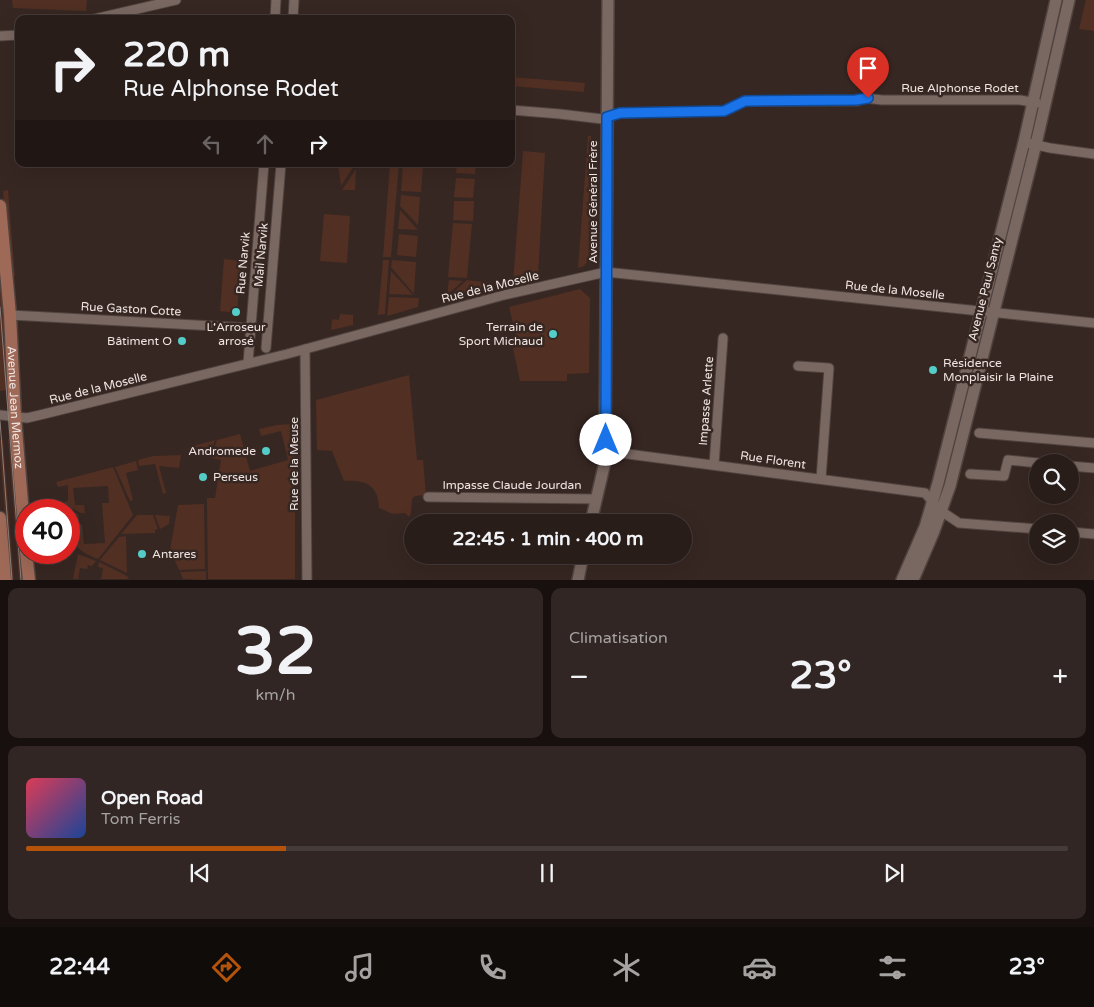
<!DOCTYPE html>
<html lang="fr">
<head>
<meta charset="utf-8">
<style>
  :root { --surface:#291d1a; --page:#312623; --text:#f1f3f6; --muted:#a5a2a2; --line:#453b39; --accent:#b45309 }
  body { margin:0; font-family:"Varela Round",sans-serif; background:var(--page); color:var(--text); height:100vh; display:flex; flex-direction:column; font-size:19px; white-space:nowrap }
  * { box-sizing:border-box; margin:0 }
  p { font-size:16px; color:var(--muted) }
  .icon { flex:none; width:28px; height:28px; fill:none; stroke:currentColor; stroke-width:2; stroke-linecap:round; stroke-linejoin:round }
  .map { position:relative; height:580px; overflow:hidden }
  .details { display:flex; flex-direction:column; gap:8px; padding:8px; background:#17100e; flex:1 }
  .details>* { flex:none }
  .guide { position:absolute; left:15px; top:15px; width:500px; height:152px; border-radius:10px; box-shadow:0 5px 20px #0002,0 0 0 1px var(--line); background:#291d1a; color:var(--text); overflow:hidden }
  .fabs { position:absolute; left:1029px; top:454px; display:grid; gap:10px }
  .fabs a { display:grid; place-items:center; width:50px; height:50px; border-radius:50%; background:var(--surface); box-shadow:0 5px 20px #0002,0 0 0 1px var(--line); font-size:25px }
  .speed { position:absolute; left:15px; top:499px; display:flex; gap:10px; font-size:25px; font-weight:700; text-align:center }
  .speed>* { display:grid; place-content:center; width:65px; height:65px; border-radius:50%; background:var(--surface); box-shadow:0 5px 20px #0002,0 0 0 1px var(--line); line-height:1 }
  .speed .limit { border:8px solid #d22; background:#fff; color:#111 }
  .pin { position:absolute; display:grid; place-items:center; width:42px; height:42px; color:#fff; margin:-51px -21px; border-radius:50% 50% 50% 0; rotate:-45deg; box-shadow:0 0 5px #0007 }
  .pin .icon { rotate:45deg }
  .me { position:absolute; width:55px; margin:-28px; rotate:0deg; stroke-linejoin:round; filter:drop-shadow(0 0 4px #0008) }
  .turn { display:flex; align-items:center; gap:18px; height:105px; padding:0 25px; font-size:22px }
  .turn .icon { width:65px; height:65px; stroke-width:2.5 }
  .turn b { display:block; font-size:35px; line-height:42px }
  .lanes { display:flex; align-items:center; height:48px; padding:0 25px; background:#0003; justify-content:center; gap:25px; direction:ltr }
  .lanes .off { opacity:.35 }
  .big { font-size:38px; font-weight:700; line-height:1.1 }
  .details .tile { flex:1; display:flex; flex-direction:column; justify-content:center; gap:8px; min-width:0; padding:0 18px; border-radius:10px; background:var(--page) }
  .details .dial { align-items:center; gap:0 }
  .dial b { font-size:65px; line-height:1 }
  .song { display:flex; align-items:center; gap:15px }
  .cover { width:60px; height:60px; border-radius:8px; background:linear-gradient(135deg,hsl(350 70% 55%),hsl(220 70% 35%)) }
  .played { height:5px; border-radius:2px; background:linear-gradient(90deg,var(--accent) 25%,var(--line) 25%) }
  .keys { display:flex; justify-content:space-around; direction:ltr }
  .heat { display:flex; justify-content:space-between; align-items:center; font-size:28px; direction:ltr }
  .details .tiles { flex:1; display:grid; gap:8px; grid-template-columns:1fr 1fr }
  .tile:last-child { grid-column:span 2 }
  .trip { position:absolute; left:404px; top:514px; width:288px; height:50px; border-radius:25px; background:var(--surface); box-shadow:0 5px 20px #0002,0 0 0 1px var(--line); font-weight:700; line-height:50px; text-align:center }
  .tabs { display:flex; height:80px; justify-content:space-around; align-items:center; background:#100c0a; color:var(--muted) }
  .tabs .icon { width:35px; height:35px }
  .tabs .selected { color:var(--accent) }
  .tabs b { font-size:22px; color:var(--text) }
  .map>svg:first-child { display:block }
  .green { fill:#512f23 }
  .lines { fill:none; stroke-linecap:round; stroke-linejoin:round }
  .street-casing { stroke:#50433f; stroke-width:11 }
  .secondary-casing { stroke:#50433f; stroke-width:14 }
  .primary-casing { stroke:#50433f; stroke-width:15 }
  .street { stroke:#796761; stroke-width:9 }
  .secondary { stroke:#796761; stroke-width:11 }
  .primary { stroke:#9f6957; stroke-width:12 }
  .tram { stroke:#8b7e7a; stroke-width:1 }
  .route-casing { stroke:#114b97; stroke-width:12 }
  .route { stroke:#1a73e8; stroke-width:9 }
  .poi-dot { fill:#54cdc8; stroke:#372722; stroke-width:2 }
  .labels { text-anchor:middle; stroke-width:5; stroke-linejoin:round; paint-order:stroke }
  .street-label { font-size:12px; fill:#efe5e2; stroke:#372722 }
  .poi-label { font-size:12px; fill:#efe5e2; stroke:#372722; text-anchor:end }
</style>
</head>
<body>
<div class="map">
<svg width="1094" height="580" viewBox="0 0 1094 580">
  <rect width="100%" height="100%" fill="#372722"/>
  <path class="green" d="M12,0h75l-1,11 -73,-3z
    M1086,0h8v31l-15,-2z
    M511,77l74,6 -1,9 -73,-6z
    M588,136h3l-1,122 -6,8 -6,2z
    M523,151l22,2 -7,124 -25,6z
    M338,164h17l-14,22z
    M390,164h9l-8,93h-8z
    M403,164h20l-2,28 -20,-1z
    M457,164h19l-1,10 -19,-1z
    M356,169l-1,21h-13z
    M456,178l19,1 -2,19 -19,-1z
    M8,190l7,86 -5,-1 -7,-84z
    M401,195l19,2 -2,28 -18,-19z
    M454,201h20l-1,20 -20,-1z
    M400,210l18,20 -20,-1z
    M324,214l26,2 -3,47 -27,-2z
    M453,223l19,1 -5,54 -19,-1z
    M399,234l19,2 -2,21 -19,-2z
    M224,259l17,2 -4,52 -17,-2z
    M383,260h6l-4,54 -7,1z
    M392,260l24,2 -2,32 -23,-27z
    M391,271l22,24 -24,-1z
    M0,276l8,114 -8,1z
    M449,280l14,1 -16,14z
    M467,280l24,3 -1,6 -43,11v-2z
    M580,289l10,9 -1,75 -22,1v7h-47l-7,-33 6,-1 -10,-40z
    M389,297l30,1 -1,9 -31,9z
    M340,314l13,1v10l-22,5 1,-11 7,1z
    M409,375l8,85h6l3,35 -11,1 -3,3 -1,14 -2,4 -4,-4 -12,1 -14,-6c-1,-24 -14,-28 -35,-27l-12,-30 -15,-1 -1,-50z
    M295,424v155h-87l-1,-75v-6h8l6,-38 -10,-2 6,-18 23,-6 10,37 38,-11 -7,-29 -20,5 -2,-7 18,-4z
    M3,439l11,140h-4l-10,-127v-12z
    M8,439h1l2,17h1l11,123h-4z
    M215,440l-6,17 -22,-4 2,-6z
    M181,455l-2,13 -20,-2 7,27 -3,1 -8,-30 -16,2 -1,-6 15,-4z
    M136,461l2,9 -12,3 7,27 -3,1 -15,-34z
    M113,467l20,48 -35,44c-17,-7 -27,-12 -28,-33l12,-2 2,20 21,-1 -3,-40h7l-1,-17 -35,2 2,17h9l1,8h-4l-17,-9 -1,-2 5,-1v-16l-10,2 -2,-5z
    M204,504l1,65 -26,1 -9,-20 8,-45z
    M65,507l13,7 1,7 -10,1v-12h-3z
    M137,515h16l5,14 -3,1v3l-34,1z
    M155,515l15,1 -1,8 -9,5z
    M126,536l1,37 -27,-13 19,-23z
    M78,554l18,7 -4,5 -4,-1 -1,4 -7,-1 -2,11h-5z
    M99,562l28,14 2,3h-28l2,-11 -5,-1z
    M206,571v9l-23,-1 -3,-7z"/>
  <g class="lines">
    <defs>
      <path id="street" d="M94,19l82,-19
        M275,19l1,-19
        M293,19l1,-19
        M0,36l19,-1
        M511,110l49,4 42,5 18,-6 104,-2 21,-10h112l8,-3 17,2h138l17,3
        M1024,142l26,6 44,6
        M10,315l241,13
        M266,348l15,-184
        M305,349l2,231
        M248,363l16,-199
        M798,366l31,2 -8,111
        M0,415l27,3 17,-4 243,-60 217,-59 102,-23 488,51
        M979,433l115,10
        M605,451l320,42 16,18 18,12 79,6
        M714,465l9,-127
        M1070,466l24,2
        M970,474l34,2 4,-16 30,3
        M428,497l168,2
        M1070,532l24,2"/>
      <path id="secondary" d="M591,522l14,-60v-11l3,-451
        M578,580l5,-25
        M902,580l23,-53 13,-44 86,-341 32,-142
        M913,580l21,-49 16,-45 86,-342 33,-144"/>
      <g id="primary">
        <path id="s1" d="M0,206l10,109 5,102 11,134"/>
        <path d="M0,518l5,62"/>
        <path d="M26,552l3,28"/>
      </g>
    </defs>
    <use href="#street" class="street-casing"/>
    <use href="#secondary" class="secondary-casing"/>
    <use href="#primary" class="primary-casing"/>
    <use href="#street" class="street"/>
    <use href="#secondary" class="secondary"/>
    <use href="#primary" class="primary"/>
    <path class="tram" d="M0,307l21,273
      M0,421l12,159"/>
  </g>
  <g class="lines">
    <defs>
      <path id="route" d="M606,440l1,-323 13,-4 104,-2 21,-10 111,-1 12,-2"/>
    </defs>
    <use href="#route" class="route-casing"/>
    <use href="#route" class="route"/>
  </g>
  <g class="poi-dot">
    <circle cx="236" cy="312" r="5"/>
    <circle cx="553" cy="334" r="5"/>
    <circle cx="182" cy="341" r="5"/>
    <circle cx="933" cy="370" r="5"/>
    <circle cx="266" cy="451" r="5"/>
    <circle cx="203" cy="477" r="5"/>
    <circle cx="142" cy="554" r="5"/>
  </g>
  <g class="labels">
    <g class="street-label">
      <text x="960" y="92">Rue Alphonse Rodet</text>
      <text transform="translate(593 202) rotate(-90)" y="4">Avenue Général Frère</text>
      <text transform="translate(261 255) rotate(-85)" y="4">Mail Narvik</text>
      <text transform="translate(243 263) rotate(-85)" y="4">Rue Narvik</text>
      <text transform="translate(490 287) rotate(-14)" y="4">Rue de la Moselle</text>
      <text transform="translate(985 289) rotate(-76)" y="4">Avenue Paul Santy</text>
      <text transform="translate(895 290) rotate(6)" y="4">Rue de la Moselle</text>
      <text transform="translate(131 309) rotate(3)" y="4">Rue Gaston Cotte</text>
      <text transform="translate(98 388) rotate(-14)" y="4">Rue de la Moselle</text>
      <text transform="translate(706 401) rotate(-86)" y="4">Impasse Arlette</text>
      <text dy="4" stroke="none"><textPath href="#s1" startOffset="202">Avenue Jean Mermoz</textPath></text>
      <text transform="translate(773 460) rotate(8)" y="4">Rue Florent</text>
      <text transform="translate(294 464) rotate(-90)" y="4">Rue de la Meuse</text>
      <text x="512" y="489">Impasse Claude Jourdan</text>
    </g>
    <g class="poi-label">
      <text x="236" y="331" text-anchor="middle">L'Arroseur<tspan x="236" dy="14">arrosé</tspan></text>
      <text x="543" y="331">Terrain de<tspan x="543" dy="14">Sport Michaud</tspan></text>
      <text x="172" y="345">Bâtiment O</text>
      <text x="943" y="367" text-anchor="start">Résidence<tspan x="943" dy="14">Monplaisir la Plaine</tspan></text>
      <text x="256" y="455">Andromede</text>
      <text x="213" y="481" text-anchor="start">Perseus</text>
      <text x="152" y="558" text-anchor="start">Antares</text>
    </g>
  </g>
</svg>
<div class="fabs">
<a><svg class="icon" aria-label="search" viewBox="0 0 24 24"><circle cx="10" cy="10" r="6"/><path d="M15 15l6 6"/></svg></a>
<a><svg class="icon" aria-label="layers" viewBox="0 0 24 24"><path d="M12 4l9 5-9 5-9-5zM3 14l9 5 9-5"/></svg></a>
</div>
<div class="speed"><div class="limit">40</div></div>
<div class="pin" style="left:868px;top:98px;background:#d93025"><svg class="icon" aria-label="arrive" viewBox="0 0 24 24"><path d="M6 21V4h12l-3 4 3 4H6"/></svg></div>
<svg class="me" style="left:606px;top:440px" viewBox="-20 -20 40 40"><circle r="19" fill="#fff"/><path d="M0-13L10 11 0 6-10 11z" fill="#1a73e8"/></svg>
<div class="trip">22:45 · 1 min · 400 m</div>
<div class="guide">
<div class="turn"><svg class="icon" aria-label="right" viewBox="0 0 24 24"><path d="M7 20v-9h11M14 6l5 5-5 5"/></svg><div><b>220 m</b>Rue Alphonse Rodet</div></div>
<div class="lanes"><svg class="icon off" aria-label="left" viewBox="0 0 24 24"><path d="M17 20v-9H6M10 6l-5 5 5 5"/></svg><svg class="icon off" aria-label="ahead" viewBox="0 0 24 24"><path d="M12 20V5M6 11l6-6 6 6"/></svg><svg class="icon" aria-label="right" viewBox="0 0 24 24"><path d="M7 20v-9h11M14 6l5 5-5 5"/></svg></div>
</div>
</div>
<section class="details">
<div class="tiles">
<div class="tile dial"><b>32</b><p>km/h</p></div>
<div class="tile"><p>Climatisation</p>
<div class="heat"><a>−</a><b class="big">23°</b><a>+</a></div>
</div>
<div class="tile">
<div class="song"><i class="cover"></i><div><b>Open Road</b><p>Tom Ferris</p></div></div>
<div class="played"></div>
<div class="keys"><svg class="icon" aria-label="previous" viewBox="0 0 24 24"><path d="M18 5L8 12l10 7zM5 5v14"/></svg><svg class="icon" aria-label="pause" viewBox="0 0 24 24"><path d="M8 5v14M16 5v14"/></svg><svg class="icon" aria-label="next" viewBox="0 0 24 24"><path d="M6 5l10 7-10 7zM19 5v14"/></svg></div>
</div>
</div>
</section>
<nav class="tabs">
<b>22:44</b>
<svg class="icon selected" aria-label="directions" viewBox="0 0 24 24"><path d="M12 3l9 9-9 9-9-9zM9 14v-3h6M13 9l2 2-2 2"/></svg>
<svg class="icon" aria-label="music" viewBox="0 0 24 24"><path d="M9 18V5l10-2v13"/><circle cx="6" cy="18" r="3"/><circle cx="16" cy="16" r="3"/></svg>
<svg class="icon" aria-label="phone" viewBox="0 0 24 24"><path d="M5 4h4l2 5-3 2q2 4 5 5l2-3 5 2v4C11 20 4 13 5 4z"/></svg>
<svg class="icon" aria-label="climate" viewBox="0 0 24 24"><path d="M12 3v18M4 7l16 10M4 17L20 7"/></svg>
<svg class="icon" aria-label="car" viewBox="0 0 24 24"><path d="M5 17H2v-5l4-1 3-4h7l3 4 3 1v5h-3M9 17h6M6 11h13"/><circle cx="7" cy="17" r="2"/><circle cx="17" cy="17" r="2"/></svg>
<svg class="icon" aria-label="filters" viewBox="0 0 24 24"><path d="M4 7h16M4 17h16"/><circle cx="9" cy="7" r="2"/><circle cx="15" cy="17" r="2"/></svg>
<b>23°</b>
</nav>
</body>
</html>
